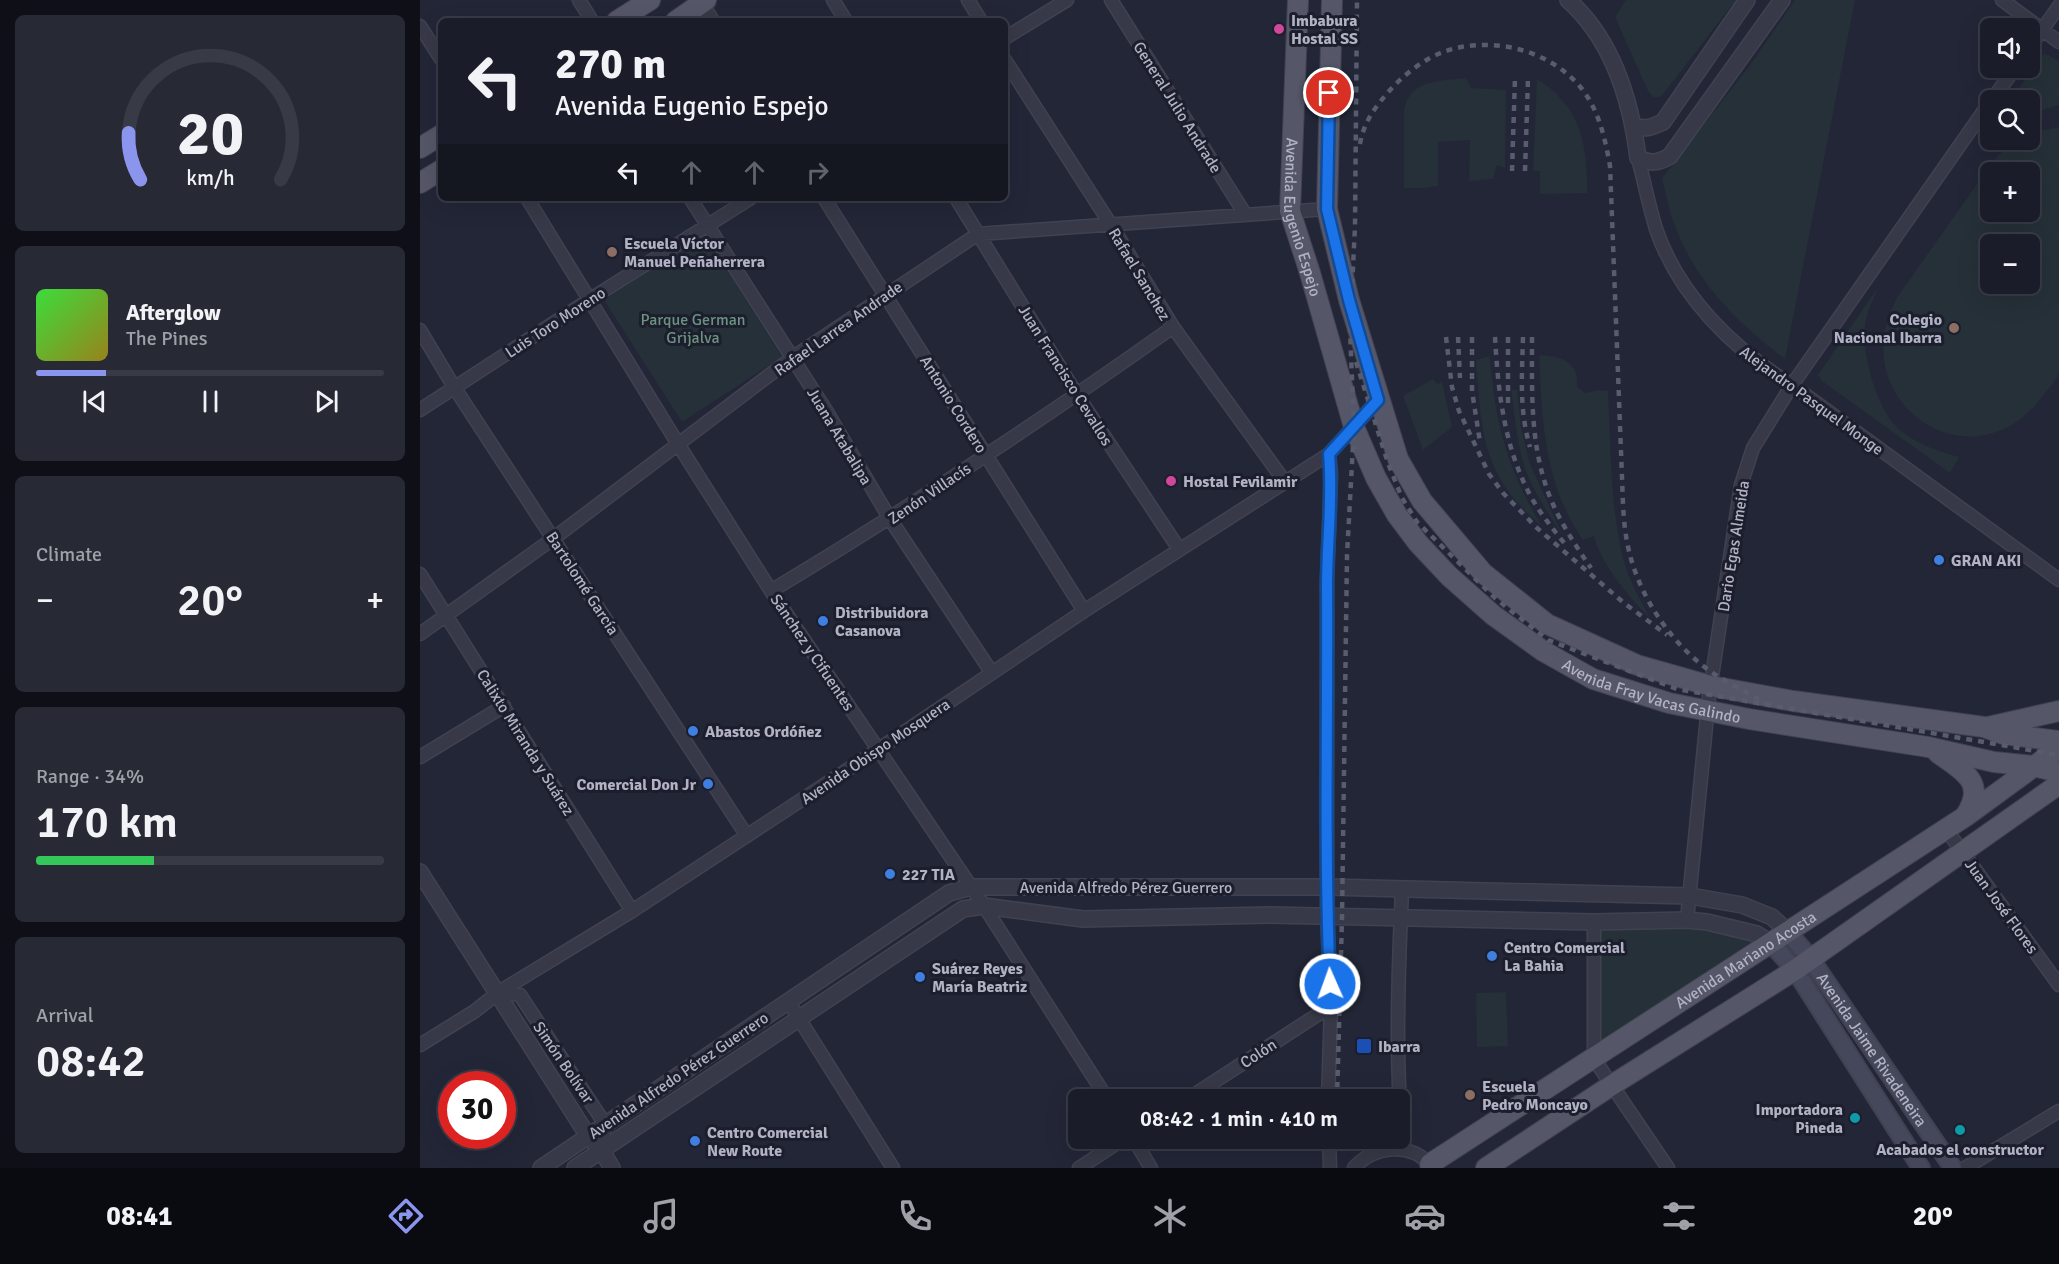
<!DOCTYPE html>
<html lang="en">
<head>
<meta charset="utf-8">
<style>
  :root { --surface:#1a1c29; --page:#272935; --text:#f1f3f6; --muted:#9fa1a8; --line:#383a46; --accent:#8c95ee }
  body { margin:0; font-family:Signika,sans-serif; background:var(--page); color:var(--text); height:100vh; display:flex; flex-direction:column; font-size:22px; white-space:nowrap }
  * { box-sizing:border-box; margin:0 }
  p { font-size:20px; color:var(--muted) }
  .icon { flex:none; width:33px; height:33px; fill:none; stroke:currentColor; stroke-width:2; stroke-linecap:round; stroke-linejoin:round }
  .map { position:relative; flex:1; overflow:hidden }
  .drawer { display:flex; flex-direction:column; gap:15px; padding:15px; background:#0e0f17; width:420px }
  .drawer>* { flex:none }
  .hud { position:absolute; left:18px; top:18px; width:570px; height:183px; border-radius:9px; box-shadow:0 6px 24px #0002,0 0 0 2px var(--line); background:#1a1c29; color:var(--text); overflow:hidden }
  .buttons { position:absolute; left:1560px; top:18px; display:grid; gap:12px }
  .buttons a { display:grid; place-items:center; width:60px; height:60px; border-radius:9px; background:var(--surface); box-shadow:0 6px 24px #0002,0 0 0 2px var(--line); font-size:30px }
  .speed { position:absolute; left:18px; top:1071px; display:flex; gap:12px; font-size:30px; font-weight:700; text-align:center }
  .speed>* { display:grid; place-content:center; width:78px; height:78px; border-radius:50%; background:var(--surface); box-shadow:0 6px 24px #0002,0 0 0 2px var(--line); line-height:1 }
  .speed .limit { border:9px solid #d22; background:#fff; color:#111 }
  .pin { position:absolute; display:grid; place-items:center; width:51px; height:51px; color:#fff; margin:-26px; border:3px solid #fff; border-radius:50%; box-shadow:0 2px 6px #0007 }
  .me { position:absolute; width:66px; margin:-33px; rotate:358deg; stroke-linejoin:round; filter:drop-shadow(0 0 4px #0008) }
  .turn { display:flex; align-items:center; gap:21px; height:126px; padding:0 18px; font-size:27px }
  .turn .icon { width:78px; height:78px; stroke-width:2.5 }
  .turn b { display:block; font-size:42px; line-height:51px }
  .lanes { display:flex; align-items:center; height:57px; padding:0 18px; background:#0003; justify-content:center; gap:30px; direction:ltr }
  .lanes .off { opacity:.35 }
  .big { font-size:45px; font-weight:600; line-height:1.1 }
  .drawer .widget { flex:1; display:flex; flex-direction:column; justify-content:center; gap:9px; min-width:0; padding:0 21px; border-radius:9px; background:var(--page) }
  .drawer .dial { align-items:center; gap:0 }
  .dial svg { height:156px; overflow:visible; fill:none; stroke:var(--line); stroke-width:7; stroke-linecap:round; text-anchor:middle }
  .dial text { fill:var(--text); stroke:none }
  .song { display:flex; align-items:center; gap:18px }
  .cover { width:72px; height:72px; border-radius:9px; background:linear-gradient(135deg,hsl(120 70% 55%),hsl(50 70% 35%)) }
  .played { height:6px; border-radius:3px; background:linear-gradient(90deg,var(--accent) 20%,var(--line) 20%) }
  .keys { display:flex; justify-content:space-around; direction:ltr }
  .heat { display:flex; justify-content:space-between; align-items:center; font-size:33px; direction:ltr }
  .charge { height:9px; border-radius:4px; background:linear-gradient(90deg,#34c759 34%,var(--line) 0) }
  .trip { position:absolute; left:648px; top:1089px; width:342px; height:60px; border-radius:9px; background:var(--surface); box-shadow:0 6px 24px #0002,0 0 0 2px var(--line); font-weight:600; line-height:60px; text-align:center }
  .tabs { display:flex; height:96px; justify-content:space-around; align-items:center; background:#0a0b10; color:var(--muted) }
  .tabs .icon { width:42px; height:42px }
  .tabs .active { color:var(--accent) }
  .tabs b { font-size:27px; color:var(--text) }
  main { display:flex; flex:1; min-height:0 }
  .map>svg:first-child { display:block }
  .green { fill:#253038; fill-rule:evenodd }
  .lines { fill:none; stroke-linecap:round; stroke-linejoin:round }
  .minor-casing { stroke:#404251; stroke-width:15 }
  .tertiary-casing { stroke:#404251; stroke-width:18 }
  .secondary-casing { stroke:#404251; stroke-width:20 }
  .primary-casing { stroke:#404251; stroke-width:22 }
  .minor { stroke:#373948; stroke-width:12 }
  .tertiary { stroke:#373948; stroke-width:15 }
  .secondary { stroke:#45475b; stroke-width:16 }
  .primary { stroke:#555768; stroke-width:20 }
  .rail { stroke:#595b6f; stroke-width:4.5; stroke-dasharray:6 6; stroke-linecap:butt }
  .route-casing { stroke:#114b97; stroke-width:15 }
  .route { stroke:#1a73e8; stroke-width:10 }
  .hotel-dot { fill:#d1479c; stroke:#1c1e2d; stroke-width:2 }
  .education-dot { fill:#8d6e63; stroke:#1c1e2d; stroke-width:2 }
  .shop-dot { fill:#3f7fe0; stroke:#1c1e2d; stroke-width:2 }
  .transit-dot { fill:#1a4fb4; stroke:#1c1e2d; stroke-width:2 }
  .culture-dot { fill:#0f9aa8; stroke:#1c1e2d; stroke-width:2 }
  .labels { text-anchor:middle; stroke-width:6; stroke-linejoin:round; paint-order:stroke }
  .poi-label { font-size:16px; font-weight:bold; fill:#b1b3c4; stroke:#1c1e2d; text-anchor:start }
  .street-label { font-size:16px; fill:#b1b3c4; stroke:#1c1e2d }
  .park-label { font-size:16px; fill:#6b9380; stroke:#1c1e2d }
</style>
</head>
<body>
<main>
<section class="drawer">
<div class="widget dial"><svg viewBox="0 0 100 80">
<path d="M14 69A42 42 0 1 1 86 69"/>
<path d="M14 69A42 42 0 0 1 8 45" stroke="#8c95ee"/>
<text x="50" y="56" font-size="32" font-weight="700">20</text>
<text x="50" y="72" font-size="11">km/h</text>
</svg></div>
<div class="widget">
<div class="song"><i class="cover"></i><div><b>Afterglow</b><p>The Pines</p></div></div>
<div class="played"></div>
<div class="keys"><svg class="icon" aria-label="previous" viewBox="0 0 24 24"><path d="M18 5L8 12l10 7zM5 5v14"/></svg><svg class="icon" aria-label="pause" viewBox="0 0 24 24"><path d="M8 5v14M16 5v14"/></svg><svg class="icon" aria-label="next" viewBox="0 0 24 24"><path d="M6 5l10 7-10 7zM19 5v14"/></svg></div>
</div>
<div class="widget"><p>Climate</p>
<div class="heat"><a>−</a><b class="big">20°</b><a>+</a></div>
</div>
<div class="widget"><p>Range · 34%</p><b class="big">170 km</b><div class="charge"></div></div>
<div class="widget"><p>Arrival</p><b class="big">08:42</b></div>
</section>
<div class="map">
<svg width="1639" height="1168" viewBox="0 0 1639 1168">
  <rect width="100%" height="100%" fill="#232637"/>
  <path class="green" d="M1206,0h110l-72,93 -4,4h-7l-5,-6 -33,-74z
    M1375,0h60l-70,359c-47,-36 -89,-76 -110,-133 -6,-15 -9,-32 -13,-48l89,-114z
    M1624,53l15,8v44l-29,9v-14h-20l30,-42z
    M1046,78l5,10 35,2 -1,78 -8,-3 -4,14 -24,2 1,-41 -32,2v44l-13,2h-21v-76c4,-33 36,-31 62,-34z
    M1117,79c44,27 51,67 50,114l-47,1v-23h-7z
    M1639,127c0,61 0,121 0,182 0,15 0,30 0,45 0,5 0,13 0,18 -2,9 -13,19 -18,26 -68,92 -202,4 -143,-102l96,-136c12,-12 18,-20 36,-20l1,-7zM1570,172h40v40h-40zM1570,244h40v40h-40z
    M285,235l77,122 -100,65 -78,-122z
    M1458,287c-5,13 -12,26 -13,40 -3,29 12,83 35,103 16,14 39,21 59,27l-9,16 -128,-92 -4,-6z
    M1119,355c20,1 41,6 38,31l8,7 14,-3 9,1c3,56 2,113 15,167 5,21 17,40 26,59 -19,-18 -50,-56 -55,-81l-11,4c-39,-55 -41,-120 -44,-185z
    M1070,356c5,67 17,113 52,170 -60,-48 -61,-95 -66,-166z
    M1013,379l4,5 5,-2 10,45 -29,23 -20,-54z
    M1091,390h6l4,37 9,37 33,72c-13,-20 -27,-40 -36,-62 -10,-27 -12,-56 -16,-84z
    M1179,928h103l30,6 25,9 -152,103 -6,-4z
    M1086,992l2,54 -31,1 -1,-54z"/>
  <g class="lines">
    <defs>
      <path id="minor" d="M159,0l13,21
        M284,0l-2,3 11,18
        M413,0l13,21
        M548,0l13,21
        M691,0l134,214
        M1582,0l57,42
        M0,26l21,33
        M585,38l62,-38
        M1610,47l29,-41
        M585,60l106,165 62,102 112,155
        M1572,100l23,-32
        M1218,158c6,23 11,48 18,71 23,67 77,120 136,156l267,195
        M107,198l151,246 93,147 213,315 124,194
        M270,198l137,214 63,107 102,154
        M404,198l260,413
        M536,198l121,197 102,154
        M0,330l34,57 293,449
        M0,410l169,-110 162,-102
        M0,574l212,337
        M351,591c138,-83 271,-171 402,-264
        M0,634l134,-96 238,-180 186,-124 349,-25
        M0,757l84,-51
        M1525,828l114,157
        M982,890c-4,86 -7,174 1,260
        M1267,920l22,-224 32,-211 12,-37 39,-63 198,-283
        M1174,922v137l74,109
        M79,992l21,3 85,129 -3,27
        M368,1001l105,167
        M0,1045l55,-34 24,-19 133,-81 247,-162 205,-138 245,-157 49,-54
        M766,1100l145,-94
        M908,1100l3,-94 -4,-90v-334l4,-108 -2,-20
        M713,1138l18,30
        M909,1138l1,30
        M659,1168l46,-30
        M934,1168c19,-23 60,-27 78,0
        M1545,1168l94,-57"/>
      <path id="tertiary" d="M1148,0c44,39 63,101 70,158 13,6 20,5 32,-2l112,-156
        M1214,126c12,4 18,1 29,-4l84,-122
        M0,872l168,264 14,15 10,17
        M121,1168l408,-275 22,-6h357l362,9 52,9 30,12 15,14
        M155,1168l388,-259 21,-3 99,13 187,-4 324,7 93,-2 20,2 50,12 14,9"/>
      <g id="secondary">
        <path id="s1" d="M1367,931l23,27 143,210"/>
        <path d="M1351,943l24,27 126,198"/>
      </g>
      <g id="primary">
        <path id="s2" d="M878,0l-8,211 20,62 44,154 22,51 21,37 21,28 31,33 44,39 50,36 50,28 76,24 80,16 179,28 66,15 39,4 26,6"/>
        <path d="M912,0l-5,209 22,91 49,159 24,42 61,72 64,51 90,41 74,21 82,15 191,26 19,7 56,7"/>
        <path d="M197,21l33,-21"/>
        <path d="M256,21l30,-21"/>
        <path d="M0,148l21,-13"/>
        <path d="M0,183l21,-13"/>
        <path d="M1568,727l71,-16"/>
        <path d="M1518,753c25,18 49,29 28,62"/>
        <path id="s3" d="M1010,1164l536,-348 93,-68"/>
        <path d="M1066,1168l126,-83 183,-115 264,-186"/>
      </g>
    </defs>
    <use href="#minor" class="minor-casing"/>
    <use href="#tertiary" class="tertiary-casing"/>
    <use href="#secondary" class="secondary-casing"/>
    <use href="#primary" class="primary-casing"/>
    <use href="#minor" class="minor"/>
    <use href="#tertiary" class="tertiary"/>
    <use href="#secondary" class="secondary"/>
    <use href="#primary" class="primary"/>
    <path class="rail" d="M940,144c4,-23 16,-38 31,-55 14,-15 33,-30 52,-37 47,-17 107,-3 139,37 17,22 23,49 28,77l12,311c1,26 1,52 8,78 11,42 38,83 72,110 20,16 45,27 67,40
      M1092,171l3,-93
      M1105,171l3,-92
      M1026,337l6,50 7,24 30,63 14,19 34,35 87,75 43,32
      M1038,337l2,41
      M1052,337v54l8,51
      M1075,337c3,54 9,109 35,158 10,18 22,33 35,49
      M1088,337v67
      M1103,337c-1,38 -4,73 7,110
      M1112,337c0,49 -2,99 13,146 9,30 28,59 46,85
      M936,362l32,101 14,35 15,24 78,76 53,42 129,49 382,66
      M917,1100l5,-182 5,-363 7,-128 -4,-97 5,-104 2,-226"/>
  </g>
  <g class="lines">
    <defs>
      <path id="route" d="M909,93l-2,116 22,91 29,100 -49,54c4,44 -2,88 -2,132 1,132 -3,265 3,398"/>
    </defs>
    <use href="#route" class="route-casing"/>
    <use href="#route" class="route"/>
  </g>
  <g class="hotel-dot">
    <circle cx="859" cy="29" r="6"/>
    <circle cx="751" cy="481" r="6"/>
  </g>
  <g class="education-dot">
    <circle cx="192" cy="252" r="6"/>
    <circle cx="1534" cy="328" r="6"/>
    <circle cx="1050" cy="1095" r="6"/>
  </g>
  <g class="shop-dot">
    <circle cx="1519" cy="560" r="6"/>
    <circle cx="403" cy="621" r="6"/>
    <circle cx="273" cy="731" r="6"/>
    <circle cx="288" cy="784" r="6"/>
    <circle cx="470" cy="874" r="6"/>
    <circle cx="1072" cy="956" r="6"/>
    <circle cx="500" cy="977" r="6"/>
    <circle cx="275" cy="1141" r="6"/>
  </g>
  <rect class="transit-dot" x="936" y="1038" width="16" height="16" rx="3"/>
  <g class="culture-dot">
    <circle cx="1435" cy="1118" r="6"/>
    <circle cx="1540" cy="1130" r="6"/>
  </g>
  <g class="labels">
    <g class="poi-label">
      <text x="871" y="26">Imbabura<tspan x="871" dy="18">Hostal SS</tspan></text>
      <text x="204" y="249">Escuela Víctor<tspan x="204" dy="18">Manuel Peñaherrera</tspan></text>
      <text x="1522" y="325" text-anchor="end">Colegio<tspan x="1522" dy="18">Nacional Ibarra</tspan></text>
      <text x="763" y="487">Hostal Fevilamir</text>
      <text x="1531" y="566">GRAN AKI</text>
      <text x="415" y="618">Distribuidora<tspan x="415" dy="18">Casanova</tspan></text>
      <text x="285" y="737">Abastos Ordóñez</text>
      <text x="276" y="790" text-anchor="end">Comercial Don Jr</text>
      <text x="482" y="880">227 TIA</text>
      <text x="1084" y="953">Centro Comercial<tspan x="1084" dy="18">La Bahia</tspan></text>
      <text x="512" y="974">Suárez Reyes<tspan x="512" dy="18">María Beatriz</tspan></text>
      <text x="958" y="1052">Ibarra</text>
      <text x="1062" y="1092">Escuela<tspan x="1062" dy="18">Pedro Moncayo</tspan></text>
      <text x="1423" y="1115" text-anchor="end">Importadora<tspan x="1423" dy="18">Pineda</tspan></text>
      <text x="287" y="1138">Centro Comercial<tspan x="287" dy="18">New Route</tspan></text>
      <text x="1540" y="1155" text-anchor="middle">Acabados el constructor</text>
    </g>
    <g class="street-label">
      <text transform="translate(758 107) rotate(58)" y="6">General Julio Andrade</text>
      <text dy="6" stroke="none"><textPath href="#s2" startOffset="219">Avenida Eugenio Espejo</textPath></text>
      <text transform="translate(720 274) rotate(59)" y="6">Rafael Sanchez</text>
      <text transform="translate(135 322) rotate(-33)" y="6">Luis Toro Moreno</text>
      <text transform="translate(418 328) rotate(-35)" y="6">Rafael Larrea Andrade</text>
      <text transform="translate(646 375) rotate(58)" y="6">Juan Francisco Cevallos</text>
      <text transform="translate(1392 400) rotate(36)" y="6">Alejandro Pasquel Monge</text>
      <text transform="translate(534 404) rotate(58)" y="6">Antonio Cordero</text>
      <text transform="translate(420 436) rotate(59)" y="6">Juana Atabalipa</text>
      <text transform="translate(509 493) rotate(-34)" y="6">Zenón Villacís</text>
      <text transform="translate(1313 546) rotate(-81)" y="6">Dario Egas Almeida</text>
      <text transform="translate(163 583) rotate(57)" y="6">Bartolomé García</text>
      <text transform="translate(393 652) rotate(56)" y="6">Sánchez y Cifuentes</text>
      <text dy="6" stroke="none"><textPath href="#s2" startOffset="852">Avenida Fray Vacas Galindo</textPath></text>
      <text transform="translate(106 742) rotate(58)" y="6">Calixto Miranda y Suárez</text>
      <text transform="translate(455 751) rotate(-34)" y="6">Avenida Obispo Mosquera</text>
      <text x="706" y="893">Avenida Alfredo Pérez Guerrero</text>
      <text transform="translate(1582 906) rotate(54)" y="6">Juan José Flores</text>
      <text dy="6" stroke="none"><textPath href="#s3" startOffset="376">Avenida Mariano Acosta</textPath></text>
      <text dy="6" stroke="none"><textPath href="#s1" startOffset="146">Avenida Jaime Rivadeneira</textPath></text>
      <text transform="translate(838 1053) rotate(-33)" y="6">Colón</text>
      <text transform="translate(144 1062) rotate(56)" y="6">Simón Bolívar</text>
      <text transform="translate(258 1075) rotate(-34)" y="6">Avenida Alfredo Pérez Guerrero</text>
    </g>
    <g class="park-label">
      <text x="273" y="325">Parque German<tspan x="273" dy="18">Grijalva</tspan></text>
    </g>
  </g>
</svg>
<div class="buttons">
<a><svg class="icon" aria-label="sound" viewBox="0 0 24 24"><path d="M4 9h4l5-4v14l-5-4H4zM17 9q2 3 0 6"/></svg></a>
<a><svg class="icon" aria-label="search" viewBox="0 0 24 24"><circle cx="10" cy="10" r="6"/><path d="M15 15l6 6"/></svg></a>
<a>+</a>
<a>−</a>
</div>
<div class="speed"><div class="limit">30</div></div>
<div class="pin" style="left:909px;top:93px;background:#d93025"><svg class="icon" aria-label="arrive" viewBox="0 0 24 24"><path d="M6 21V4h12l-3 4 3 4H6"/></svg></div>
<svg class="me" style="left:910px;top:984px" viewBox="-20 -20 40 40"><circle r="17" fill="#1a73e8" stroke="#fff" stroke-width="3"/><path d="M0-11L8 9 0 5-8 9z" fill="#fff"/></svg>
<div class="trip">08:42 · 1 min · 410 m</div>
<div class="hud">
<div class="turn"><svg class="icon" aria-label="left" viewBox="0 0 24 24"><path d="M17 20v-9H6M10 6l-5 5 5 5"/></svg><div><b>270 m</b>Avenida Eugenio Espejo</div></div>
<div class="lanes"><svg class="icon" aria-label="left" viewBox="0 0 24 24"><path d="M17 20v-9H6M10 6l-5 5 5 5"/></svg><svg class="icon off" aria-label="ahead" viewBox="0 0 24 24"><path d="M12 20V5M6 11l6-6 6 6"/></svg><svg class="icon off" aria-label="ahead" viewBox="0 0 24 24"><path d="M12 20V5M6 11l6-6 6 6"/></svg><svg class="icon off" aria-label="right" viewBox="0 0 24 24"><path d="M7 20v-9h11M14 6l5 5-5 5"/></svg></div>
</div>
</div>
</main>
<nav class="tabs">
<b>08:41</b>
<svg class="icon active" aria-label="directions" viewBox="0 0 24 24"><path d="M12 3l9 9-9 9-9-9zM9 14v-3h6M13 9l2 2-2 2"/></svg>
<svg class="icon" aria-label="music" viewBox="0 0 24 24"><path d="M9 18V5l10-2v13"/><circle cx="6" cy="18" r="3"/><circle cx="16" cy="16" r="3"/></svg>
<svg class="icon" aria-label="phone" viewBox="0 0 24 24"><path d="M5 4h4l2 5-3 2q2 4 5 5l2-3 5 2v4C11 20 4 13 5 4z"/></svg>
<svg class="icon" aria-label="climate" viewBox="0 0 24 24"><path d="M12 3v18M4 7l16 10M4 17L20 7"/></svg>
<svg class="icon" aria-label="car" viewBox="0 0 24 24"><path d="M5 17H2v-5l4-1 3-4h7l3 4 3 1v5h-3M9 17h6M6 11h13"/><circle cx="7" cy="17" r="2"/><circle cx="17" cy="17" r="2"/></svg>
<svg class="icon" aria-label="filters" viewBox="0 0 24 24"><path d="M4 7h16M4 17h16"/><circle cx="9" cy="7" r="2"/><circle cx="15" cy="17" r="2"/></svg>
<b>20°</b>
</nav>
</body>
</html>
